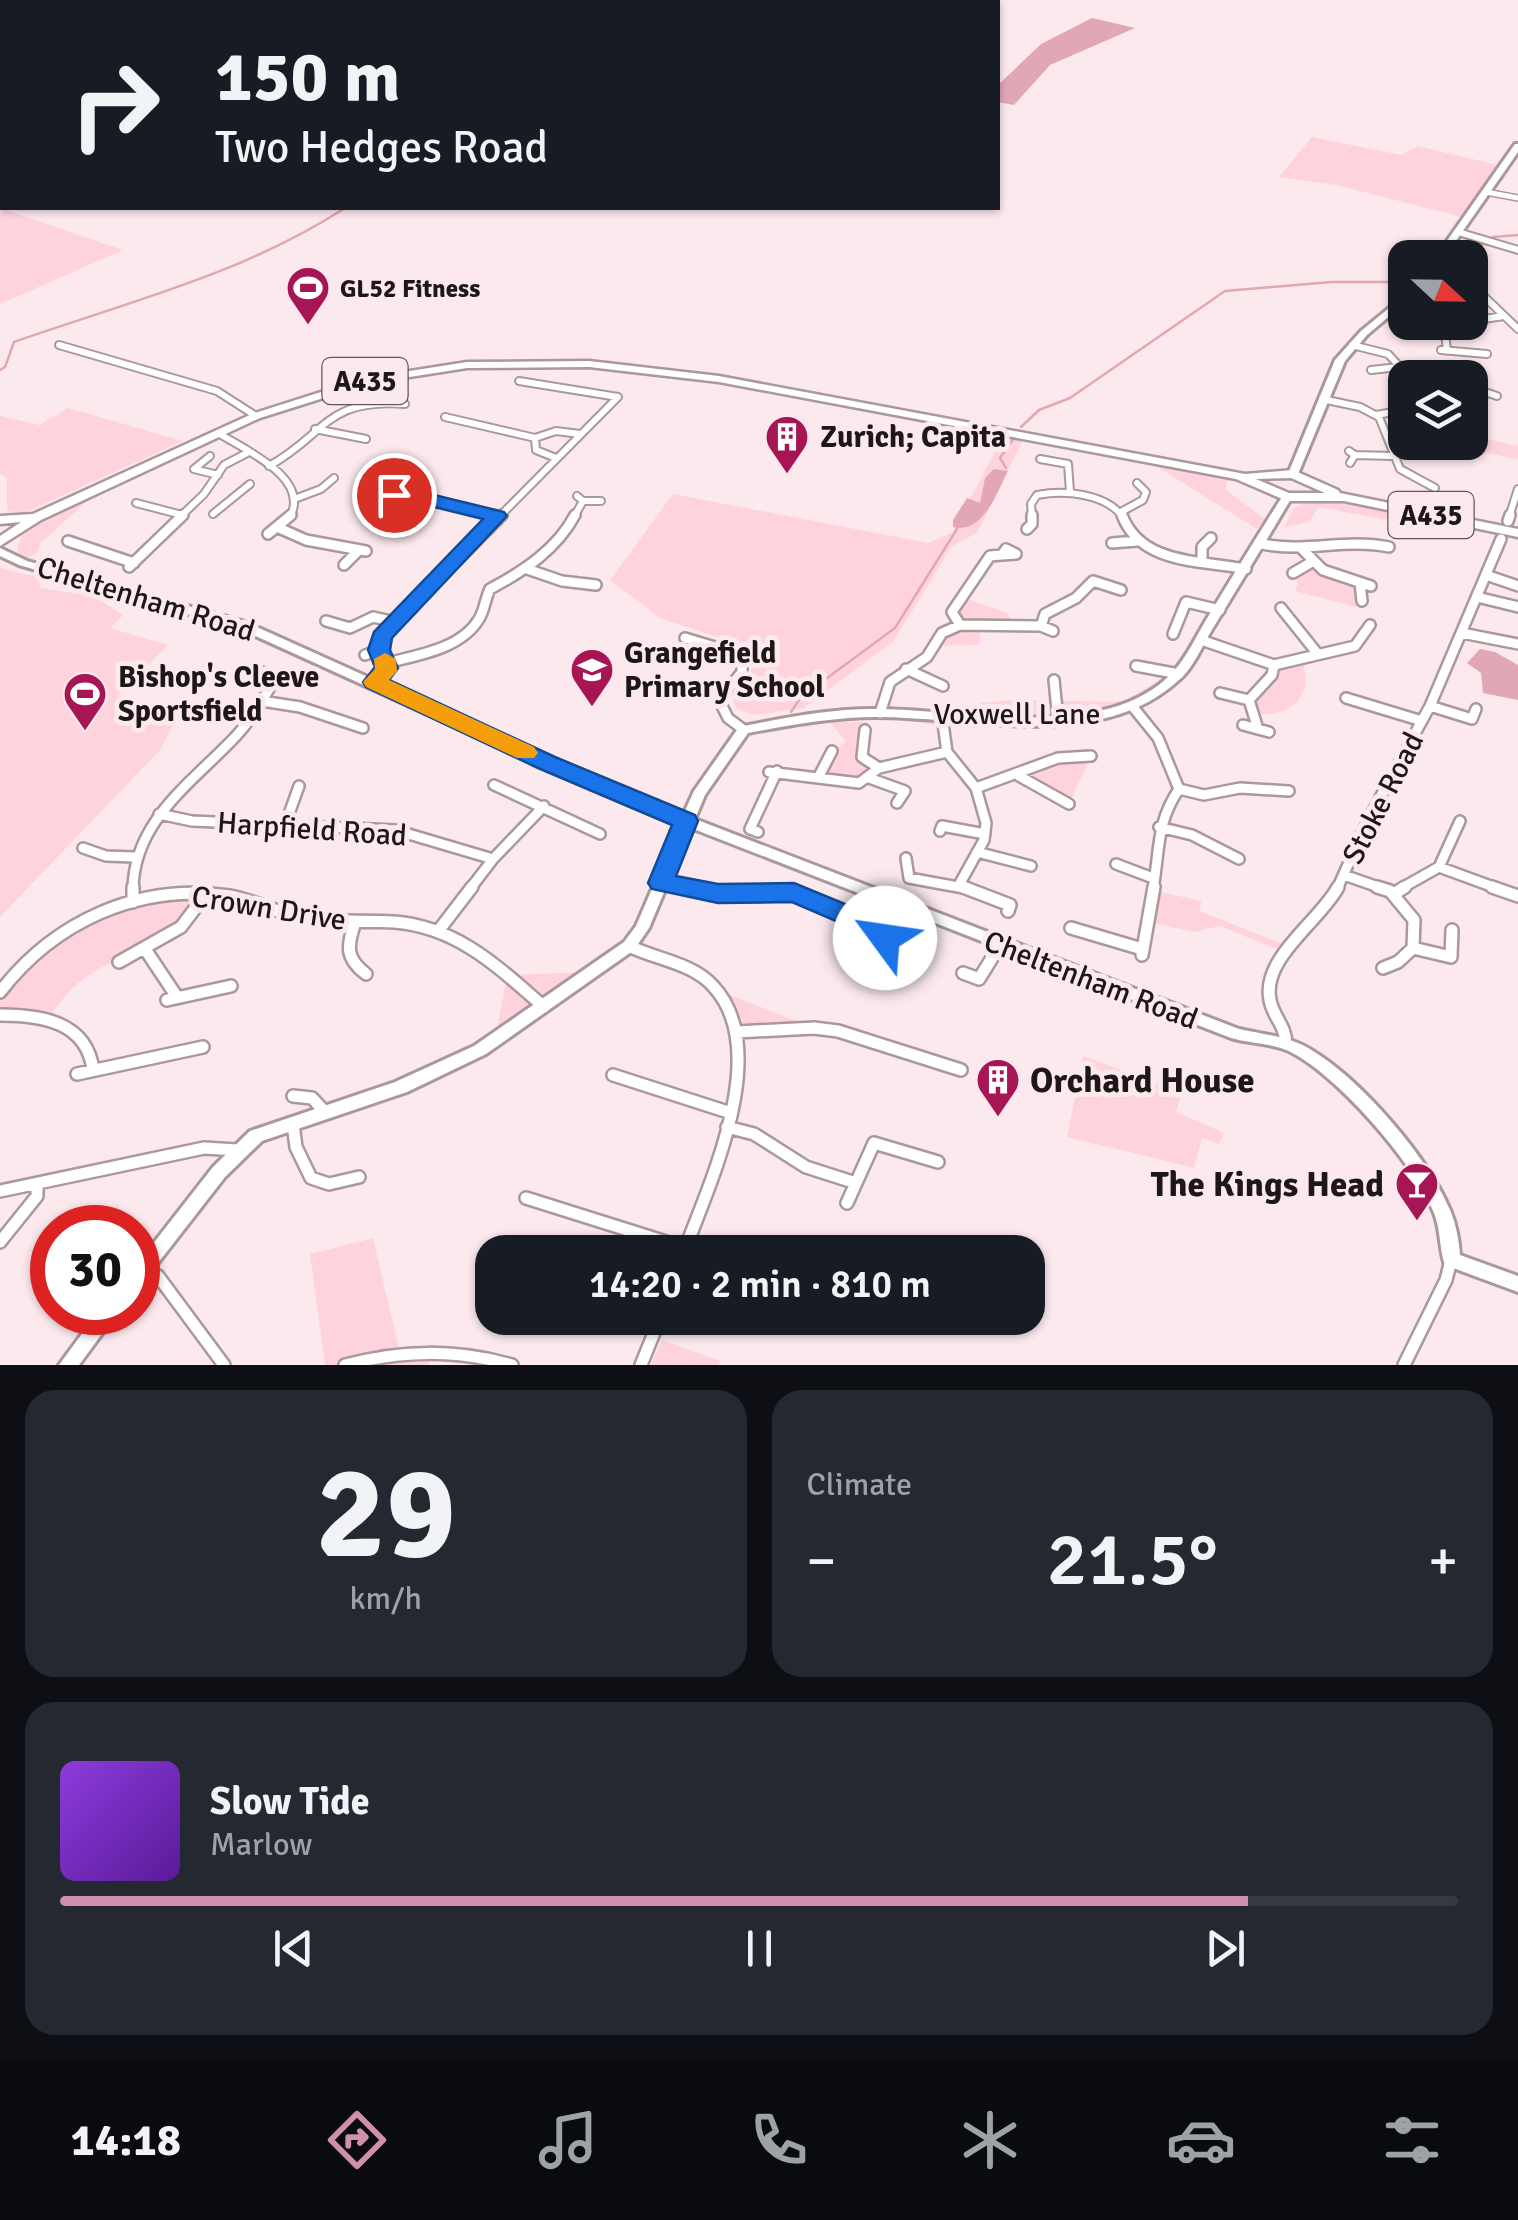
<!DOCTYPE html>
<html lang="en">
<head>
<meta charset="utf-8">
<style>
  :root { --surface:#171b24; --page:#242831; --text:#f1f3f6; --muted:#9ea1a6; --line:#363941; --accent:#cf8fad }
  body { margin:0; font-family:Signika,sans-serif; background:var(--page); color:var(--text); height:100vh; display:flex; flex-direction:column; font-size:38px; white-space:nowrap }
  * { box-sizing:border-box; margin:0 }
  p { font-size:32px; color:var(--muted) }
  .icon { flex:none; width:55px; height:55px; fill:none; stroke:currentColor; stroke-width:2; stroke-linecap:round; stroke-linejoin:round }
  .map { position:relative; height:1365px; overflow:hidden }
  .panel { display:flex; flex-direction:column; gap:25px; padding:25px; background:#0d0f14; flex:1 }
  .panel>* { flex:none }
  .guide { position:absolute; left:0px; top:0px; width:1000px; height:210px; box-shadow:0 2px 8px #0004; background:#171b24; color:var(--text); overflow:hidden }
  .needle { width:65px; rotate:112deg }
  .controls { position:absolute; left:1388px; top:240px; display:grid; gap:20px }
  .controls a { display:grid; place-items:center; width:100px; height:100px; border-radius:20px; background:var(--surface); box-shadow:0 2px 8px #0004; font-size:50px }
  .speed { position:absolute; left:30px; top:1205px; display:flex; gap:20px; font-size:50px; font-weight:700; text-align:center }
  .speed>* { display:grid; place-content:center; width:130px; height:130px; border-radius:50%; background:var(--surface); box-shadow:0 2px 8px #0004; line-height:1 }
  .speed .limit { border:15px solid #d22; background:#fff; color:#111 }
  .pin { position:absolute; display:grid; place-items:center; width:85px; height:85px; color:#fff; margin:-42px; border:5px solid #fff; border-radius:50%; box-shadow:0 2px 10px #0007 }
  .me { position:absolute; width:110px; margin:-55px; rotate:301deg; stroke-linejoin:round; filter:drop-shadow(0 0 8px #0008) }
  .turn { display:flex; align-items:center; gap:35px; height:210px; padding:0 50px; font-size:45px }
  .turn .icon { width:130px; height:130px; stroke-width:2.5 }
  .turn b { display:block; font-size:70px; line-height:85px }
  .big { font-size:75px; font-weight:600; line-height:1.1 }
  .panel .tile { flex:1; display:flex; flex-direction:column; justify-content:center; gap:15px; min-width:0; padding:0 35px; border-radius:30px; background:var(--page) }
  .panel .dial { align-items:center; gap:0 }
  .dial b { font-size:130px; line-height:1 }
  .song { display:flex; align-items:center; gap:30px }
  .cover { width:120px; height:120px; border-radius:15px; background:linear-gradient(135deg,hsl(270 70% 55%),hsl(270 70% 35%)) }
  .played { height:10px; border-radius:5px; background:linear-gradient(90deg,var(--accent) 85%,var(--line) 85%) }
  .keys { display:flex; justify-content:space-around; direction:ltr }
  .heat { display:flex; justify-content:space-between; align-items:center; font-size:55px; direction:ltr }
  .panel .tiles { flex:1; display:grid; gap:25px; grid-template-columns:1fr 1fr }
  .tile:last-child { grid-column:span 2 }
  .trip { position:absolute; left:475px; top:1235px; width:570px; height:100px; border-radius:30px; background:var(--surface); box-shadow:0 2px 8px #0004; font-weight:600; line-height:100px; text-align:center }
  .menu { display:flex; height:160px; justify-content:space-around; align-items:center; background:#090b0e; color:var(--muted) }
  .menu .icon { width:70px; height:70px }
  .menu .on { color:var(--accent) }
  .menu b { font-size:45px; color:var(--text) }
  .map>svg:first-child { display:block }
  .green { fill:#fed3dd }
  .water { fill:#e2a7b6 }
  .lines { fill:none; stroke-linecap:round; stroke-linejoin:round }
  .stream { stroke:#e2a7b6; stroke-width:2.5 }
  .street-far3-casing { stroke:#aa989c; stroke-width:8 }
  .street-far2-casing { stroke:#aa989c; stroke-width:10 }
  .street-far1-casing { stroke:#aa989c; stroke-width:14 }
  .street-casing { stroke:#aa989c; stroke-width:16 }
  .secondary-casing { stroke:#aa989c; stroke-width:6 }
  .primary-casing { stroke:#aa989c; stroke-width:5 }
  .street-far3 { stroke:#fff; stroke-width:5 }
  .street-far2 { stroke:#fff; stroke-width:6 }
  .street-far1 { stroke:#fff; stroke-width:9 }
  .street { stroke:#fff; stroke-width:11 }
  .secondary { fill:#fff; fill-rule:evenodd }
  .primary { fill:#fff; fill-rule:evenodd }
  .route { fill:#1a73e8; stroke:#114b97; stroke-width:2.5 }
  .slow { fill:#f59e0b }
  .labels { text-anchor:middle; stroke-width:10; stroke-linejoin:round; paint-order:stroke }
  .far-poi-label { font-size:25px; font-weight:bold; fill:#1d1718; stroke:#fce9ee; text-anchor:start }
  .shield { fill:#fce9ee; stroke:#605658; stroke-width:2.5 }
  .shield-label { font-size:28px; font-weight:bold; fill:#1d1718 }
  .poi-label { font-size:30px; font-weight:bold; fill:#1d1718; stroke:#fce9ee; text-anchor:start }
  .street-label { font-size:30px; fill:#1d1718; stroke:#fce9ee }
  .near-poi-label { font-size:35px; font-weight:bold; fill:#1d1718; stroke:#fce9ee; text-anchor:start }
</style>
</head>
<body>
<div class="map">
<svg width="1518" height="1365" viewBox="0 0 1518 1365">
  <rect width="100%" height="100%" fill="#fce9ee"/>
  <path class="green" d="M1312,137l89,18 16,-9 81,19 -36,52 -126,-32 -57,-8z
    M0,208l123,42 -123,54z
    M68,408l115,33 -159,72 -17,-2v-32l-7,-6v-57l39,9z
    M1470,435l48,11v13l-31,-6 -32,7 -17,-4 -6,-8 3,-5 35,-1z
    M1003,436l20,4 -46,93 -25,13 -59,96 -89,66 -50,7 -17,-6 -4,-7c3,-17 19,-27 24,-45l-12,-11 -83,-27 -52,-39 63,-86 255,49 25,-11z
    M1156,466l72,13 -3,10 40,30 -8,10z
    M1324,495l103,19 -3,13 -105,-20 -10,15 -25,5 10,-19z
    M90,498l-50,46 -2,8 -13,8 -5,-2 -3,-11 7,-16 8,-6z
    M1312,562l48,21 2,18 -6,6 -61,-16 3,-7 -5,-11z
    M0,568l39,9 1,11 53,8 30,19 -13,13 58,17 -51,51 63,17 -20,37 -160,167z
    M961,597l47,16 4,13 -31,-1 -2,20 -43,1 6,-13 17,-8 -7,-13z
    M1304,661c-1,8 3,19 1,25 -6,25 -28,28 -48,29l-8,-14 25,-36z
    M1172,672l7,2 -16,18 -60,25 -92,1 -68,8 -91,-12 114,3 14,-14 34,-3 109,2z
    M830,722h37l-7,28 19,18 -20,15 -40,-6 13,-26 14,-9z
    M1091,756l-22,48 -50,-28 23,-15z
    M1152,890l49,11 -1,10 88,35 -4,6 -64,-26 -26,6 -45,-10z
    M206,894c-19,45 -80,57 -114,79 -19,12 -32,28 -44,46l-48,-4v-23l30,-36 89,-50z
    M591,972l-96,68 12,-65z
    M720,991l94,37 -77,4z
    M1083,1056l99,36 -6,20 48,21 -5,11 -17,-6 -8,30 -127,-31z
    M373,1238l27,115 28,-1 1,13h-104l-15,-111z
    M662,1340l58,21 -2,4h-67z"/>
  <path class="water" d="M1092,18l43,10 -85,37 -36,40 -16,-3v-17l43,-41z
    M994,469l14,2c-11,21 -25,64 -55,56v-7l14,-22 13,5 5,-25z
    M1480,649l15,3 23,13v35l-35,-7 -2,-20 -14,-10z"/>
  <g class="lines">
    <path class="stream" d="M522,0l9,2
      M152,2l5,-2
      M1493,237l25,-2
      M1461,247l23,-3
      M0,370l5,-3 9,-25c114,-40 229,-68 331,-134
      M1021,427l18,-17 31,-12 155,-107 106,-9h60
      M1006,468l-6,-10 14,-20
      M791,712l9,-14 95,-70 62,-99"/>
    <defs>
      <path id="street-far3" d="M340,2l7,-2
        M1486,192l32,6"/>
      <path id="street-far2" d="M1458,232l60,18
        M1470,283l48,46
        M1470,321l34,-5
        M1431,322l18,6
        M59,345l158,46 39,25
        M1352,345l36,9 14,15 21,9
        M1441,350l46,4
        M1447,351l-2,-18 15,-11
        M1371,370l28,-3
        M519,381l99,16
        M1470,387l27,9
        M1322,399l38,8 19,10 21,52 35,19
        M1376,415l29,-5
        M445,417l90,21
        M315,429l51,10
        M218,433c27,17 93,45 72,84
        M1349,451l6,4 -5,8
        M1355,455l37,1
        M210,456l-16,13 24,6
        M556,458l-20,-8 -1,-12 21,-7 24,3
        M1040,459l28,5 2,28
        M269,466c58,-32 56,-68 136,-62
        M409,487l10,4 -1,6 -19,4 -5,-6z
        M577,496l6,5h18
        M418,497l79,19
        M297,498l24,-9 13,-11
        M136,503l46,12
        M1121,512l22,-12 3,-8 -9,-9
        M213,514l37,-30
        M180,517l24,-23 20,-29 23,-12
        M499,517l119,-120
        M574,517l9,-16
        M1032,517l-1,-13 6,-9c28,-5 68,-2 86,22
        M1509,517l9,-28"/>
      <path id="street-far1" d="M491,515l6,1
        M1122,515c19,50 78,45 124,54
        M1508,521l2,-6
        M279,528l27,12 60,11
        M1027,529l5,-5v-9
        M268,534l23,-19
        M68,541l66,22
        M1112,543l25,-2
        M1262,544c45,9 83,-6 127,3
        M1006,549l10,5 -14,1z
        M1303,550l20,20 48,16
        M1202,559v-12l9,-9
        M344,565l14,-14
        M129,567l54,-52
        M527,569l35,12 34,4
        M1293,573l19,-11
        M1486,575l32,11
        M1360,583l2,18
        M1477,597l41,10
        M1281,608l36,45
        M326,621l24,7 23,-11 22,5
        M960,625l-8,-13 38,-56 12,-1
        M1053,631l-12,-5 4,-12 31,-16 17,-17 28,9
        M1462,633l56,11
        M1173,634l13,-32 34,8
        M685,638l43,13 14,9v12l-23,28 9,18 16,12
        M1201,640l73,25 81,-19 15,-21
        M365,655l14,-5
        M387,663c31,-8 74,-14 92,-44 6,-10 6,-20 11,-30 34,-18 67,-40 85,-74
        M1136,666l43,8
        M906,669l37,17
        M262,672l27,11
        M1054,680l4,40
        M374,682l13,-14 -8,-18 2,-13 121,-122
        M1220,693l29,7
        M1346,698l76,23
        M262,701l38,6 63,21
        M1430,706l42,13 4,-10
        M1133,707l25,31 21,51c-23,34 -19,60 -26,100
        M880,713l10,-31 37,-25 15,-24 18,-8 81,1
        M942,716l5,36 29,36 10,35 -2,17 -25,45
        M1243,725l26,7
        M1258,729l-9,-29 23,-25 2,-10
        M865,730l-3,27 17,11
        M769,772l90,11 20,-15 68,-16
        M819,776l13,-25
        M1019,776l50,28
        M869,778l36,13 -8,12
        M494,785l106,49
        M976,788l82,-30 33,-2
        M1179,789l25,6 36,-7 49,3
        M159,814l33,7 203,9 98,29 -23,30
        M285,825l14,-39
        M1159,827l33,8 47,24
        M940,831l2,-5 43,8
        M758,832l-8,-3 27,-58
        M83,848l23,8 28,1
        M977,852l54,14
        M906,858l3,20 60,11
        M493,859l51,-53
        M1116,864l37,14
        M1439,867l21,-46
        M1344,875l40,14
        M661,883l31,6
        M133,889c1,-69 60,-107 103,-153 16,-17 28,-38 40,-59
        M1337,889l33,-73 60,-110 71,-167
        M1400,889l39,-22 60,22"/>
      <path id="street" d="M679,887l39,7 76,-2 87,38 4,8 -22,34
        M963,887l47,18 -2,6
        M1377,887l13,4 24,29 -1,28 -15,14 -15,6
        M1492,887l26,9
        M1394,894l11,-7
        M133,902v-15
        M355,922c-8,24 -10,36 11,52
        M1071,928l71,21
        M439,930l33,-43
        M629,946c26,13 64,17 84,40 60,64 -3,196 -29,266
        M1413,948l38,9 1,-27
        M145,949l32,48
        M1142,955l12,-68
        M119,962l62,-35 25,-33
        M963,973l16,6 21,-34
        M0,992c54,-70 139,-110 229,-96 25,4 48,17 73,22 30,5 62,2 92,4 64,5 104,45 150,85
        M167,1000l64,-14
        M0,1015c42,0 87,7 93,55
        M737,1032l77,-4 24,3 123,39
        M1286,1044c0,-18 -13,-27 -16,-44 -9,-42 51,-80 68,-113
        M77,1074l126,-27
        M613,1075l118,38
        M293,1096l19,2 14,15
        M293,1124l3,23 15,31 18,6 30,-7
        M727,1127l27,7 52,33 50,16
        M0,1191l204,-43 33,2
        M526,1198l159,50
        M847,1203l27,-60 64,19
        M0,1242l37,-46v-12
        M143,1270l15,6 66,89
        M345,1365c57,-15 110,-16 167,0
        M641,1365l19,-47
        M1404,1365l42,-85 5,-20"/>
      <path id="secondary" d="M1515,144h3v8l-74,106h-9z
        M1405,295v8l-38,32 -22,26 -47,113 -1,2h-8l-1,-2 47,-114 26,-29z
        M1287,494l5,3c-26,44 -52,87 -79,131 -10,16 -19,39 -33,51 -79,74 -206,38 -303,38 -43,0 -86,8 -129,16l-43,62 -10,24 544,210c26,6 51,7 74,22 49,30 115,106 137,159 6,14 9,30 10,45l58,21v16l-73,-27c-6,-16 -4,-35 -11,-52 -18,-48 -102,-145 -150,-164 -17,-6 -36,-6 -53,-11l-540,-210 -42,100 -15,22 -148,104 -79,38 -145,49 -37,36 -81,104 -6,3v-21l75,-96 37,-36 145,-49 79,-36 150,-104 12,-16 44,-102 -138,-58 -302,-137 -221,-64 -19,-9v-8l27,13 221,62 304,137 131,55 11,-24 45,-64 5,-1c45,-9 90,-18 136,-17 86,1 227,34 293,-37 13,-14 23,-35 33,-52 25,-41 50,-82 76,-123z
        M98,1312h20l-39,53h-20z"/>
      <path id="primary" d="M589,361l130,15 526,98 48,-4 45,20 2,3 178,36v8l-174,-36h-57l-51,-22 -517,-97 -130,-15 -122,1 -96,15 -111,35 -219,102 -41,26v-10l21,-14 -21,2v-8l33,-2 219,-100 113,-36 102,-16zM1291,478l34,15h-36l-33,-14z"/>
    </defs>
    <use href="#street-far3" class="street-far3-casing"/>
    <use href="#street-far2" class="street-far2-casing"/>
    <use href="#street-far1" class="street-far1-casing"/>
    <use href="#street" class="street-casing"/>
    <use href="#secondary" class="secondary-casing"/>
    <use href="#primary" class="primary-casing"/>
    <use href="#street-far3" class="street-far3"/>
    <use href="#street-far2" class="street-far2"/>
    <use href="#street-far1" class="street-far1"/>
    <use href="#street" class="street"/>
    <use href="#secondary" class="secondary"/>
    <use href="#primary" class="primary"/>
  </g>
  <path class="route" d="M394,489l10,5 14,-3 86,21 3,4 -115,122 -2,12 8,18 -9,12 166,77 140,58 3,6 -22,55 42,8 76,-1 97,40 7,15 -4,7h-18l-5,-9 -79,-34 -74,1 -66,-14 -4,-6 24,-58 -134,-57 -172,-81 -3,-5 12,-15 -7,-17 6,-18 109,-113 -65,-16 -26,2 -8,-10z"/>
  <path class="slow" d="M385,653l11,6 1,12 -8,9 145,67 4,6 -4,5h-17l-151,-71 -3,-5 12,-13 -1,-10z"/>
  <defs>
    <symbol id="stadium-pin" viewBox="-11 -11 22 30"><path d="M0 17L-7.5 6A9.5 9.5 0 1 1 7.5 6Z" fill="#a61554" stroke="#fce9ee"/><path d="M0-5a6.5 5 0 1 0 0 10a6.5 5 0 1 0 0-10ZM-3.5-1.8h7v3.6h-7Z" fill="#fff"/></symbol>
    <symbol id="building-pin" viewBox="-11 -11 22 30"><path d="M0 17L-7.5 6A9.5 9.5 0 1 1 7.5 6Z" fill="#a61554" stroke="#fce9ee"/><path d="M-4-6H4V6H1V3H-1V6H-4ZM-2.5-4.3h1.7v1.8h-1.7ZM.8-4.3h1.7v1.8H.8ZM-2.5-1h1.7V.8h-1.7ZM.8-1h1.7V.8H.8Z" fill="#fff"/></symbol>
    <symbol id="school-pin" viewBox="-11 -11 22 30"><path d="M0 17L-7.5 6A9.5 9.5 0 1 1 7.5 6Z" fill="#a61554" stroke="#fce9ee"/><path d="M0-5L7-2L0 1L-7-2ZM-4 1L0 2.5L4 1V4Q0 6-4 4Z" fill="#fff"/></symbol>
    <symbol id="bar-pin" viewBox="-11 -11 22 30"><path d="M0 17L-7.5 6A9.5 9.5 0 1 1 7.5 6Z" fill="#a61554" stroke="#fce9ee"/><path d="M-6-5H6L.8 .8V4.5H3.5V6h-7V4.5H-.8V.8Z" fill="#fff"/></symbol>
  </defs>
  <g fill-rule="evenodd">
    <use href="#stadium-pin" x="283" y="263" width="50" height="68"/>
    <use href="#building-pin" x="762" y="412" width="50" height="68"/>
    <use href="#school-pin" x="567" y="645" width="50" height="68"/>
    <use href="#stadium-pin" x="60" y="669" width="50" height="68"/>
    <use href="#building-pin" x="973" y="1055" width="50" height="68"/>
    <use href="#bar-pin" x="1392" y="1159" width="50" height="68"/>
  </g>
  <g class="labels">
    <g class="far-poi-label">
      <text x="340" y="297">GL52 Fitness</text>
    </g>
    <g class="shield">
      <rect x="322.5" y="358" width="85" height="46" rx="8"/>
      <rect x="1388.5" y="492" width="85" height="46" rx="8"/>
    </g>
    <g class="shield-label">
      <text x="365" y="391">A435</text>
      <text x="1431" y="525">A435</text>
    </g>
    <g class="poi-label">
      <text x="820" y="447">Zurich; Capita</text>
      <text x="624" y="663">Grangefield<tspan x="624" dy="34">Primary School</tspan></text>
      <text x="118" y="687">Bishop's Cleeve<tspan x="118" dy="34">Sportsfield</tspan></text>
    </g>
    <g class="street-label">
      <text transform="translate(146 599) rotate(17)" y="10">Cheltenham Road</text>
      <text x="1017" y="724">Voxwell Lane</text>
      <text transform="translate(1383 798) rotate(-63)" y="10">Stoke Road</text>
      <text transform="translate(312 829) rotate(4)" y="10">Harpfield Road</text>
      <text transform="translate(269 908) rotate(9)" y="10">Crown Drive</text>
      <text transform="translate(1091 980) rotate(21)" y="10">Cheltenham Road</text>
    </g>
    <g class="near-poi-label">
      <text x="1030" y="1092">Orchard House</text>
      <text x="1384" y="1196" text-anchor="end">The Kings Head</text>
    </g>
  </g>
</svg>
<div class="controls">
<a><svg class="needle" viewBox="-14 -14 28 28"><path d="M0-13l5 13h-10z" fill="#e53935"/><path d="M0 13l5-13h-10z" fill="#9ea1a6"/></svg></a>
<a><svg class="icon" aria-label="layers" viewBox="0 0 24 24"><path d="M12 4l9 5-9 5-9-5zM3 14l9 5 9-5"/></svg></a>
</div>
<div class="speed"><div class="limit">30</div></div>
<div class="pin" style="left:394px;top:495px;background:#d93025"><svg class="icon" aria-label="arrive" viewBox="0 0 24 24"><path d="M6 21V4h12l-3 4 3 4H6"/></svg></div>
<svg class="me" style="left:885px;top:938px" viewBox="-20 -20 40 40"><circle r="19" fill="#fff"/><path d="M0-13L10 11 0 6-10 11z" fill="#1a73e8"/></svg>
<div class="trip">14:20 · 2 min · 810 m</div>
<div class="guide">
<div class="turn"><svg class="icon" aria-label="right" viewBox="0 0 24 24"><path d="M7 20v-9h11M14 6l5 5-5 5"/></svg><div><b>150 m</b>Two Hedges Road</div></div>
</div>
</div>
<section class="panel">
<div class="tiles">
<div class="tile dial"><b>29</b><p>km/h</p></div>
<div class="tile"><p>Climate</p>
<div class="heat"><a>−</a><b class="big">21.5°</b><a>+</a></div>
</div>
<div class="tile">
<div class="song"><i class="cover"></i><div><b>Slow Tide</b><p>Marlow</p></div></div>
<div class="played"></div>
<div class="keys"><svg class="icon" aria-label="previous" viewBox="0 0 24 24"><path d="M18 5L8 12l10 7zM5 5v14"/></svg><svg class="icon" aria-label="pause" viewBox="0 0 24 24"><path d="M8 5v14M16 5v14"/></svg><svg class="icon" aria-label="next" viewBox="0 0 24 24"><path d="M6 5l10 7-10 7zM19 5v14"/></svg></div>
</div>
</div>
</section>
<nav class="menu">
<b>14:18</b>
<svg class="icon on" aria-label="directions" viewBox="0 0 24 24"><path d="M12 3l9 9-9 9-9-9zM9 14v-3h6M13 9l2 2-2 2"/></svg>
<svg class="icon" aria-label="music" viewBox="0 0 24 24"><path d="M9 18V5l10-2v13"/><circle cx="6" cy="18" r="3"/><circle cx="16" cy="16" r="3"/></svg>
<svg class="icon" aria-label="phone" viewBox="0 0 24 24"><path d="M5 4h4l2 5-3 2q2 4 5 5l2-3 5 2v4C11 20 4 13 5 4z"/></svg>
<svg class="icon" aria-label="climate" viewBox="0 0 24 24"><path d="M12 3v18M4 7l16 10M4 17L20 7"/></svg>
<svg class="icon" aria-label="car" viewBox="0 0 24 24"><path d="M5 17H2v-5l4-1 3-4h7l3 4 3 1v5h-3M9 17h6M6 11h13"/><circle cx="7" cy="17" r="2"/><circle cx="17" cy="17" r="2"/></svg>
<svg class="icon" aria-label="filters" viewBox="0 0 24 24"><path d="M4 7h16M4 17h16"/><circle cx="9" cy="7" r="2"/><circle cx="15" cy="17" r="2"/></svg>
</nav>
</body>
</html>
